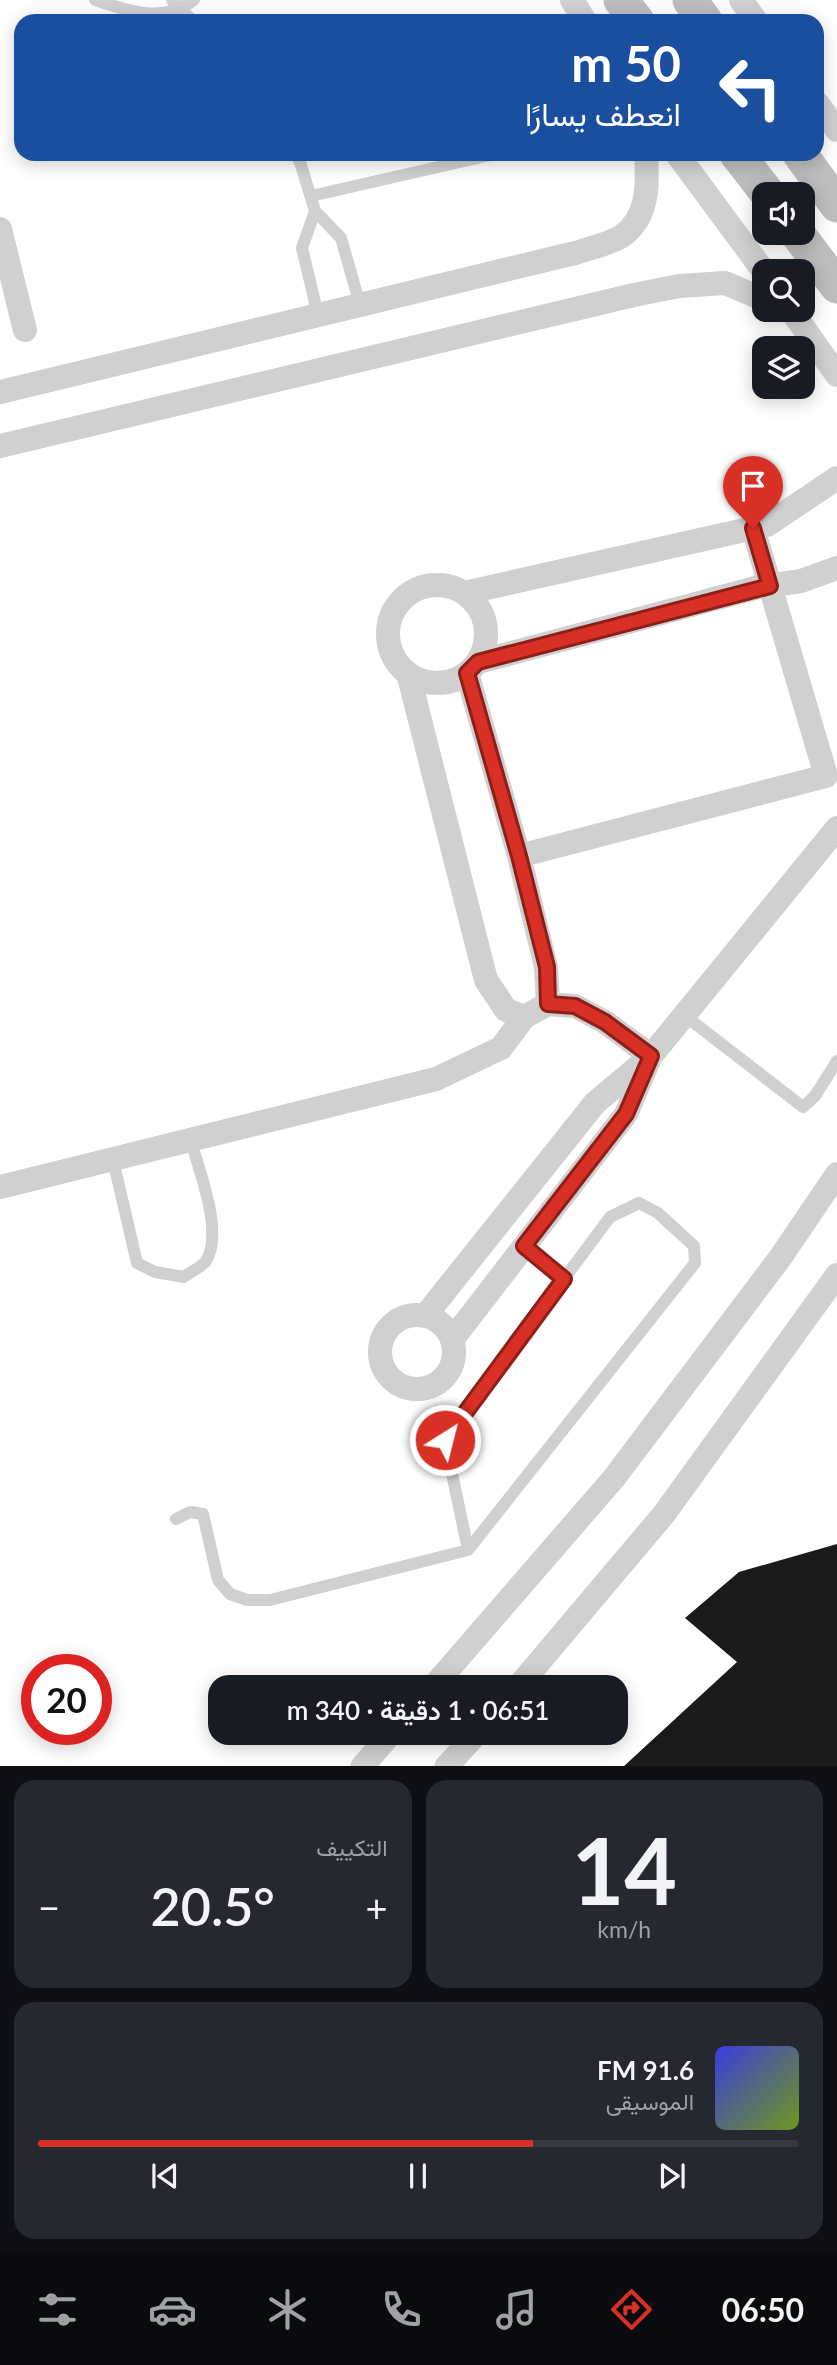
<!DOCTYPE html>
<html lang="ar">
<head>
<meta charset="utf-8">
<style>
  :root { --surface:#171b24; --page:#242831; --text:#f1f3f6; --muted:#9ea1a6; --line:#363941; --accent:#d93025 }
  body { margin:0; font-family:Lato,Vazirmatn,sans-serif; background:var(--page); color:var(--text); direction:rtl; height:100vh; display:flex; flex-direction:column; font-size:26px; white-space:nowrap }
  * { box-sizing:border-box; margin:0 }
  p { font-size:23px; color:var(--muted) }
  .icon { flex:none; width:38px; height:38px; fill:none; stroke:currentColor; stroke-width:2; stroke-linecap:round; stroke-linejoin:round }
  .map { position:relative; height:1766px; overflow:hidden; direction:ltr }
  .side { display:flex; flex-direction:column; gap:14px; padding:14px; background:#0d0f14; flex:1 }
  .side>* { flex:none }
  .banner { position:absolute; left:14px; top:14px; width:810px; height:147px; border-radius:21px; box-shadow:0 4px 18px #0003; direction:rtl; background:#1a4fa0; color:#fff; overflow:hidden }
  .controls { position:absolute; left:752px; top:182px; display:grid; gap:14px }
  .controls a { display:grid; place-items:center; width:63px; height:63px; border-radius:14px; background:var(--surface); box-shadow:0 4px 18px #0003; font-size:35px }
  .speed { position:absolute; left:21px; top:1654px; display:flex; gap:14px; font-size:35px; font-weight:700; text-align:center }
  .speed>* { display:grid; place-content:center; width:91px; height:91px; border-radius:50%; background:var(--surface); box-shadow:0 4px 18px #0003; line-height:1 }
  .speed .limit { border:10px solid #d22; background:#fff; color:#111 }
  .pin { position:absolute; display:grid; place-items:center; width:60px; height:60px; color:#fff; margin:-72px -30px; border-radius:50% 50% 50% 0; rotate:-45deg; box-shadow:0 0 7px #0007 }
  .pin .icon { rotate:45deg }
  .me { position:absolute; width:77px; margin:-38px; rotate:36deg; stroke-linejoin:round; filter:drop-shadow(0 0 5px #0008) }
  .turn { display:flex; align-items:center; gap:24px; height:147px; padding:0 28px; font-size:32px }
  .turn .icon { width:91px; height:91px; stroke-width:2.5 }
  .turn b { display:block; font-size:49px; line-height:60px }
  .big { font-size:52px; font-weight:600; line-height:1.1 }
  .side .tile { flex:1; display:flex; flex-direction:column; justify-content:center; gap:10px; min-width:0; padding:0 24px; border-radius:21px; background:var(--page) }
  .side .dial { align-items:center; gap:0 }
  .dial b { font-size:91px; line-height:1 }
  .song { display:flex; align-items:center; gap:21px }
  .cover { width:84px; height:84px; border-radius:10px; background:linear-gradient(135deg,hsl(240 70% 55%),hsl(80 70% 35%)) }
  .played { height:7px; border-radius:4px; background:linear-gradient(90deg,var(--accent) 65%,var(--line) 65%) }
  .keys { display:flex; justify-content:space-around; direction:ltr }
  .heat { display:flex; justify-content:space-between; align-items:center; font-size:38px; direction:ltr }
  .side .tiles { flex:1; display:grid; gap:14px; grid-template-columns:1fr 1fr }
  .tile:last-child { grid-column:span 2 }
  .trip { position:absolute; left:208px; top:1675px; width:420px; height:70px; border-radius:21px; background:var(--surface); box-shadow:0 4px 18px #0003; font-weight:600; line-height:70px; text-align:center; direction:rtl }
  .tabs { display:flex; height:112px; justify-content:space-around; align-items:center; background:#090b0e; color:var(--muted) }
  .tabs .icon { width:49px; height:49px }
  .tabs .current { color:var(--accent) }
  .tabs b { font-size:32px; color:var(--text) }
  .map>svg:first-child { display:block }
  .building { fill:#1a1a1a }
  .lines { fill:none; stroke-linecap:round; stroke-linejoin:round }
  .service { stroke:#d0d0d0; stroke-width:12 }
  .minor { stroke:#d0d0d0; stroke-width:24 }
  .secondary { stroke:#bdbdbd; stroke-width:35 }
  .route-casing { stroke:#8d1f18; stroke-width:18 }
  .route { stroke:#d93025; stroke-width:12 }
</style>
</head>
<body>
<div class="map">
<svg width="837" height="1767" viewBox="0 0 837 1767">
  <rect width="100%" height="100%" fill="#fff"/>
  <path class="building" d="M837,1544v223h-214l114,-105 -52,-44 54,-46z"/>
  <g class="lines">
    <path class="service" d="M95,0c35,11 66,24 99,0
      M172,0l21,21
      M295,154l5,8 15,49 26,27 19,67
      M311,196l184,-42
      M315,211l-13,37 16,67
      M684,1015l119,92 12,-11 22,-35
      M113,1160l24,103 18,9 29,5c6,-5 18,-10 22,-16 18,-29 -7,-90 -15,-120
      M524,1246l40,33 -119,161 23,110 227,-287 -1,-17 -36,-33 -19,-10 -29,14 -46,62
      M176,1519l14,-7 13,2 15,66 12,14 17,6h23l198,-50"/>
    <path class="minor" d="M572,0l13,21
      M741,0l15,21
      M817,103l20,27
      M677,154l88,119
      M0,229l25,101
      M791,310l46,65
      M0,392l575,-139c15,-5 35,-9 47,-17 27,-19 26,-53 24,-82
      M0,446l634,-151 45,-9 46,-3 40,17
      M388 634a49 49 0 1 1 98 0a49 49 0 1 1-98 0Z
      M464,593l303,-68 70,-47
      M478,662l281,-75 42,-6 36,-13
      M408,673l78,307 20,30 18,7 24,-13 -2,-37 -27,-111 -52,-183
      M519,856l307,-80 -73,-248
      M548,1004l27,2 30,16 46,34
      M0,1187l436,-108 65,-31 23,-31
      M380 1352a37 37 0 1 1 74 0a37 37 0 1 1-74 0Z
      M425,1316l170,-213 56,-47 186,-228
      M452,1340l174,-226 23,-54
      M433,1687l181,-209 166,-220 57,-84
      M518,1687l146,-173 173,-239
      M362,1767l30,-35
      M446,1767l32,-35"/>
    <path class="secondary" d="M621,0l16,21
      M690,0l15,21
      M737,154l31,40
      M800,154l37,51
      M797,233l40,53"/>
  </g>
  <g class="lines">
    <defs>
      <path id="route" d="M445,1440l119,-161 -40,-33 102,-132 25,-58 -46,-34 -30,-16 -27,-2 -1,-37 -28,-111 -52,-183 11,-11 292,-76 -17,-58"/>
    </defs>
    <use href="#route" class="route-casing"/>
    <use href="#route" class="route"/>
  </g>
</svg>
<div class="controls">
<a><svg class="icon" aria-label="sound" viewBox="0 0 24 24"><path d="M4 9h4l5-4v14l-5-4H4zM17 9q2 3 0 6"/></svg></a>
<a><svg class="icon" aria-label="search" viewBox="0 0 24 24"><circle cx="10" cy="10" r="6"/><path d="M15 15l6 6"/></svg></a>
<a><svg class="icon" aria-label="layers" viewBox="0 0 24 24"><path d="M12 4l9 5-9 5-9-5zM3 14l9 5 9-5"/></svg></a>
</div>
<div class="speed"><div class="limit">20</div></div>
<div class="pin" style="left:753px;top:528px;background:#d93025"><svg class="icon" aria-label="arrive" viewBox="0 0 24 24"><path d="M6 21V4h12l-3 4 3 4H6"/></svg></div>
<svg class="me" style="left:445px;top:1440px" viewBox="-20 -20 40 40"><circle r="17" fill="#d93025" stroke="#fff" stroke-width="3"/><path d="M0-11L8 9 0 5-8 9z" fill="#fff"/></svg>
<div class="trip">06:51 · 1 دقيقة · 340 m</div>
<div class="banner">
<div class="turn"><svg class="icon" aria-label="left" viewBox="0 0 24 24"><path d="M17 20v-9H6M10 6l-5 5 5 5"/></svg><div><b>50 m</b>انعطف يسارًا</div></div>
</div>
</div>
<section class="side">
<div class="tiles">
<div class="tile dial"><b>14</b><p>km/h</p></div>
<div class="tile"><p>التكييف</p>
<div class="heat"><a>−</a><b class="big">20.5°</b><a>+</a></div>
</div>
<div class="tile">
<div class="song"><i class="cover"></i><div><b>91.6 FM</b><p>الموسيقى</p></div></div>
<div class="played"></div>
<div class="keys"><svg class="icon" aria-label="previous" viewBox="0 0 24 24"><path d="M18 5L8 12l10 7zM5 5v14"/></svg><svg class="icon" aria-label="pause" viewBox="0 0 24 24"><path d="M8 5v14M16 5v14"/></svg><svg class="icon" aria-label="next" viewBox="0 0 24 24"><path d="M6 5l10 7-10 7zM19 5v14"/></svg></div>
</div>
</div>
</section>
<nav class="tabs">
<b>06:50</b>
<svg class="icon current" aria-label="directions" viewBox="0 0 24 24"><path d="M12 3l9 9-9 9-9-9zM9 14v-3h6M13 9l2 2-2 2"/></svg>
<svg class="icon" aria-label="music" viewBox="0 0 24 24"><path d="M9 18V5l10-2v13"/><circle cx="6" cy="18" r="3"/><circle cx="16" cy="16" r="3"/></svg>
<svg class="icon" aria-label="phone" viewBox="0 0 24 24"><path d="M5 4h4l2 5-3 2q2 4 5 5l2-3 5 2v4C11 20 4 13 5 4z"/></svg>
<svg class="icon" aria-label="climate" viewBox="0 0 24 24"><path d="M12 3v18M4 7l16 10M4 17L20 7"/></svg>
<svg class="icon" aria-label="car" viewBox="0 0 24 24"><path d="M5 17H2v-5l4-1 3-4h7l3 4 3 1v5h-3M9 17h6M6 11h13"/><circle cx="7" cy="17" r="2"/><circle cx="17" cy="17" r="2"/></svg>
<svg class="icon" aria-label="filters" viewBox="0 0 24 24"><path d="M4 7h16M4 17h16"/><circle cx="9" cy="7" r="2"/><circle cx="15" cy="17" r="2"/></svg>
</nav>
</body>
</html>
